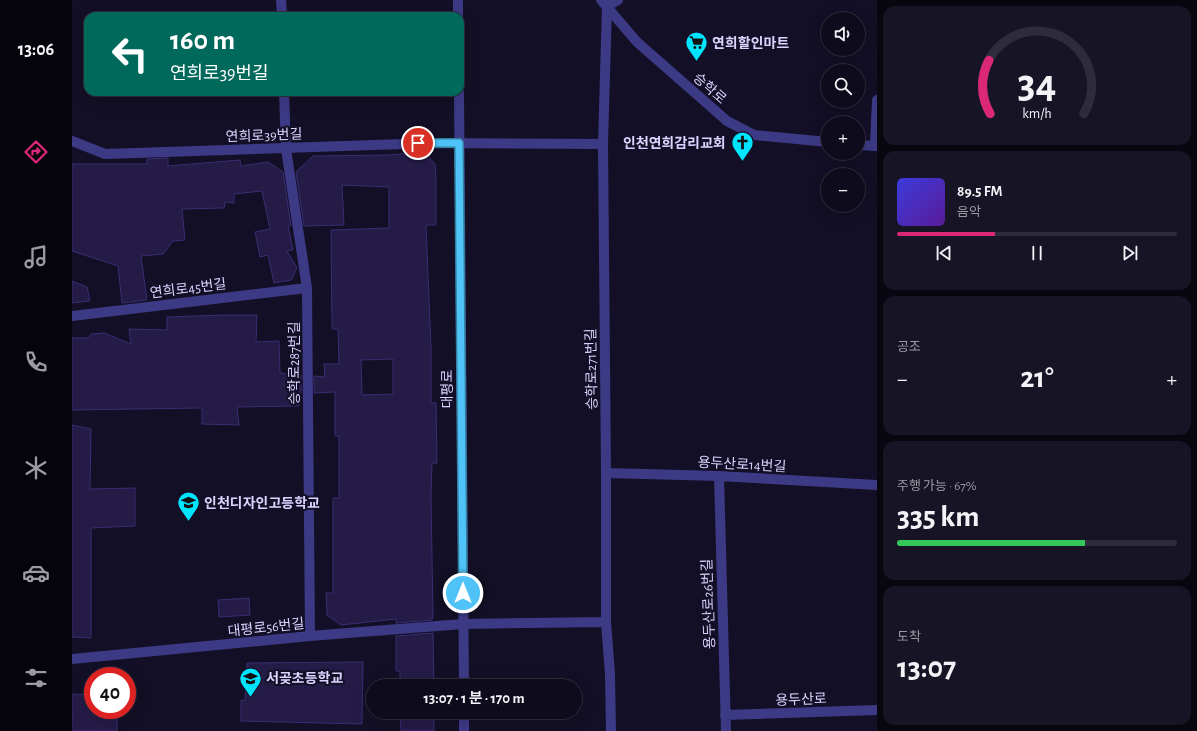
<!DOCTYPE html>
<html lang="ko">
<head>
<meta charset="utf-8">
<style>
  :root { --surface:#0e0b1c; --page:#171425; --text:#f1f3f6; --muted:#9b9ba3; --line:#2e2b3b; --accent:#db2777 }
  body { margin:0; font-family:"Alegreya Sans","Noto Sans KR",sans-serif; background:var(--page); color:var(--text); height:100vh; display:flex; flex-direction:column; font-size:15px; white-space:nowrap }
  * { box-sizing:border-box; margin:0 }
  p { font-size:13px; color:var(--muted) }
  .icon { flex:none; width:22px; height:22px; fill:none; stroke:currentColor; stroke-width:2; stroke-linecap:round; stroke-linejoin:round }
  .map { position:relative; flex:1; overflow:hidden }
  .sheet { display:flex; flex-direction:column; gap:6px; padding:6px; background:#08060f; width:320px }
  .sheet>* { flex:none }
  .hud { position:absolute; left:12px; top:12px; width:380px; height:84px; border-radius:12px; box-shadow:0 4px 16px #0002,0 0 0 1px var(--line); background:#00695c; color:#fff; overflow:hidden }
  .fabs { position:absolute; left:749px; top:12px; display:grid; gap:8px }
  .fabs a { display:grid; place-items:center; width:44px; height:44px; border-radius:50%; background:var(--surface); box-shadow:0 4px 16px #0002,0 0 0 1px var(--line); font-size:20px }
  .speed { position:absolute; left:12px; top:667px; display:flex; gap:8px; font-size:20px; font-weight:700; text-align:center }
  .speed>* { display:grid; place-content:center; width:52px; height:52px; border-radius:50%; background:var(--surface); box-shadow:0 4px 16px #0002,0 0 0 1px var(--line); line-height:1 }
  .speed .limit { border:6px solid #d22; background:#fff; color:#111 }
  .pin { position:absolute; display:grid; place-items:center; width:34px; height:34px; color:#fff; margin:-17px; border:2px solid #fff; border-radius:50%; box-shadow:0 1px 4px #0007 }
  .me { position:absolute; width:44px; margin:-22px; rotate:0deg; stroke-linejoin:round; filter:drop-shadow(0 0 3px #0008) }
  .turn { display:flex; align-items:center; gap:14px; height:84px; padding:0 20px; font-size:18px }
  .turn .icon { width:52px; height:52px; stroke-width:2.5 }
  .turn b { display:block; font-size:28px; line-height:34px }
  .big { font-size:30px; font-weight:600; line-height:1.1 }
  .sheet .card { flex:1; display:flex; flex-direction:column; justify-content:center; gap:6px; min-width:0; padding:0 14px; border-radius:12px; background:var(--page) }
  .sheet .dial { align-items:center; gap:0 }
  .dial svg { height:104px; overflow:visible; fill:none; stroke:var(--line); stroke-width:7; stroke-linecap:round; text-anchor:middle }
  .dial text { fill:var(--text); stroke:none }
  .song { display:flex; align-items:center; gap:12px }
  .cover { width:48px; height:48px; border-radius:6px; background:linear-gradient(135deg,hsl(240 70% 55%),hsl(270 70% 35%)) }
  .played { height:4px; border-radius:2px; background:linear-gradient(90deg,var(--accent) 35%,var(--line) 35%) }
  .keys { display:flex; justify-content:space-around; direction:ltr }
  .heat { display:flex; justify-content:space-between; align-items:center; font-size:22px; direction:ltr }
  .charge { height:6px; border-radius:3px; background:linear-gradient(90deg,#34c759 67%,var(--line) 0) }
  .trip { position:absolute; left:294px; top:679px; width:216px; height:40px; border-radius:20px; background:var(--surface); box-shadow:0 4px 16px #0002,0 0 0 1px var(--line); font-weight:600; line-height:40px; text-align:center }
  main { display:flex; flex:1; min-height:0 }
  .menu { display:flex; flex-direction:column; width:72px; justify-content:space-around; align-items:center; background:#06040b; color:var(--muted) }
  .menu .icon { width:28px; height:28px }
  .menu .current { color:var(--accent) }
  .menu b { font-size:18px; color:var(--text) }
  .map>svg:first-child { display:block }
  .building { fill:#241b47; stroke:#3b2d73; fill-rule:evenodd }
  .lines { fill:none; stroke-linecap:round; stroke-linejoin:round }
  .minor { stroke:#3d3a85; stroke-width:10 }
  .tertiary { stroke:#3d3a85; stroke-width:10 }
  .route-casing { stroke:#337fa1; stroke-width:10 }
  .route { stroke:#4fc3f7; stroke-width:7 }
  .labels { text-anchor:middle; stroke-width:4; stroke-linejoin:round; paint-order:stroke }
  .poi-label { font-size:14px; font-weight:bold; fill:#d9d4ff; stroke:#130f26; text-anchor:start }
  .street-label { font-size:14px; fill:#d9d4ff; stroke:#130f26 }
</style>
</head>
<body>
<main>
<nav class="menu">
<b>13:06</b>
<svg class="icon current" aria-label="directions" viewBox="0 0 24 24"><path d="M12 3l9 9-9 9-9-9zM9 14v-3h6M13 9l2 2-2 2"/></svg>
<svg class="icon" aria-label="music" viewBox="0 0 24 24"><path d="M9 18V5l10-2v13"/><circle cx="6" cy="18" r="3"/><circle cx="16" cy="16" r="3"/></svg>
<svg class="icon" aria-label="phone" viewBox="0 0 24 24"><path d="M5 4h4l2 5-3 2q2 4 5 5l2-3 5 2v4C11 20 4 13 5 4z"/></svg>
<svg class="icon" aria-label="climate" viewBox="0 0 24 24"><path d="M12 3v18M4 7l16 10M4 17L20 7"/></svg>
<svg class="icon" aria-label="car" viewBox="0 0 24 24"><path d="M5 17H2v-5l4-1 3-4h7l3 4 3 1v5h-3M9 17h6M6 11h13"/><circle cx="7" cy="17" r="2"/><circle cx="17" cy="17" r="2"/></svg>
<svg class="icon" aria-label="filters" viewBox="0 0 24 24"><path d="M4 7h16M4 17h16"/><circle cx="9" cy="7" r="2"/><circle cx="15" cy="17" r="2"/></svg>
</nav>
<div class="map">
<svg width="805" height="731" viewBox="0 0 805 731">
  <rect width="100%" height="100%" fill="#130f26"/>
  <path class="building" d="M352,152l11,12 1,16v45h-10l5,123v55h5l1,60h-5l-1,33 2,120 -1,4 -36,3v-4l-55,6 -14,-10 -1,-22h7v-95h6v-62h-4v-44l-21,1v-17l11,1 -1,-13h15l-1,-35h-6l-1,-99 58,-2v-41l-47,-2 2,40 -40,1 -8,-54 17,-16 75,-1zM321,359v35l-31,1 -1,-35z
    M96,158v8l72,-6 1,6 27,-4 15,10 8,54h-3l5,24 -6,1 10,17 -6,12 -17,3 -6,-28 -8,2 -5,-25 15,-3 -8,-38 -28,3v9l-9,-1 -1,6 -42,1 3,31 -12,1 -10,13 -22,2 6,44 -25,3 -4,-37 -46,-15v-87h75v-5z
    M0,281l15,6 3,14 -18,2z
    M151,315h34l-1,27 23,-1 1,32 21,2v18h-1l-1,13 -62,1 2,18 -37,-1v-16l-130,2v-72h16l3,-4 13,-1 27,11 -2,-15 38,1v-13z
    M0,425l19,4 -1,60 45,-1v38l-44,2v110l-19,-1z
    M177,598l1,17 -31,2 -1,-17z
    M361,633l1,53h-34v-15h-4v-35z
    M291,662l-1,62 -121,-3v-21l4,1 2,-38z
    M0,694l21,1v15h24v21h-45z
    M328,712h34v19h-33z"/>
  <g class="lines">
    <path class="minor" d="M209,0l1,16
      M529,0l36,42 90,79 27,14 74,7
      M212,92l2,57 21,139 3,348
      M0,141l33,13 328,-11 170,1
      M786,145l19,1
      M0,316l235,-28
      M534,473l113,3 158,9
      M647,476l7,255
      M0,659l238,-23 153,-12 143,-2
      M653,715l152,-5
      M539,731l-1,-57 -4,-52v-149l-3,-329 4,-138 11,-6"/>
    <path class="tertiary" d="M386,0v16
      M387,92l5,594
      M803,146l2,-46
      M392,712v19"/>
  </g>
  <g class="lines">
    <defs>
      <path id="route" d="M346,143h41l4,450"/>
    </defs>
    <use href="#route" class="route-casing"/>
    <use href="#route" class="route"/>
  </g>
  <defs>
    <symbol id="supermarket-pin" viewBox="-11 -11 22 30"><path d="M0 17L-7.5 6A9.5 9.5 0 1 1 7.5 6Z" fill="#00e5ff" stroke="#130f26"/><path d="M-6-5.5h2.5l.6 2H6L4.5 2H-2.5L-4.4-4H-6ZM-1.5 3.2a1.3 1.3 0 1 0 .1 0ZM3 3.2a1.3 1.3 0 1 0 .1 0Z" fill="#111"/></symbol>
    <symbol id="church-pin" viewBox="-11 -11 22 30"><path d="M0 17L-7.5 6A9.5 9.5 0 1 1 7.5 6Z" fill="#00e5ff" stroke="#130f26"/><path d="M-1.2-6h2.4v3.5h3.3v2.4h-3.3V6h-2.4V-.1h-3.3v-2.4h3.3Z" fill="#111"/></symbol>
    <symbol id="school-pin" viewBox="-11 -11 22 30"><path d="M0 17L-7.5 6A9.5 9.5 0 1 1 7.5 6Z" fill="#00e5ff" stroke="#130f26"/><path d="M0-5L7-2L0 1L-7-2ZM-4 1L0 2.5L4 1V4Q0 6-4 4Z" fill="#111"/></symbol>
  </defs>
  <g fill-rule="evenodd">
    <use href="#supermarket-pin" x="612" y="30" width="25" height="34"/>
    <use href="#church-pin" x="658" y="130" width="25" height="34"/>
    <use href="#school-pin" x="104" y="490" width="25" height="34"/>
    <use href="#school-pin" x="166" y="666" width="25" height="34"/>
  </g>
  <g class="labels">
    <g class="poi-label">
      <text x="640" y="48">연희할인마트</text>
      <text x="654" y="148" text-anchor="end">인천연희감리교회</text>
      <text x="132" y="508">인천디자인고등학교</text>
      <text x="194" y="683">서곶초등학교</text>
    </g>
    <g class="street-label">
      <text transform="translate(638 88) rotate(41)" y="5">승학로</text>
      <text transform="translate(192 135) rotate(-2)" y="5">연희로39번길</text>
      <text transform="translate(116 288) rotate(-7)" y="5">연희로45번길</text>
      <text transform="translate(222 363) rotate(-90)" y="5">승학로287번길</text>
      <text transform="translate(519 369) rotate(-91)" y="5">승학로271번길</text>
      <text transform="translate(375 389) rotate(-90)" y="5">대평로</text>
      <text transform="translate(670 464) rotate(3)" y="5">용두산로14번길</text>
      <text transform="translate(636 604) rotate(-92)" y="5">용두산로26번길</text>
      <text transform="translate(194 627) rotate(-6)" y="5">대평로56번길</text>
      <text transform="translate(729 699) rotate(-2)" y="5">용두산로</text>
    </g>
  </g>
</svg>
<div class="fabs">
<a><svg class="icon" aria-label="sound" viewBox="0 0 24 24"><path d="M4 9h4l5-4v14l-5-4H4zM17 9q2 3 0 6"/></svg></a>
<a><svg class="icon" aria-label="search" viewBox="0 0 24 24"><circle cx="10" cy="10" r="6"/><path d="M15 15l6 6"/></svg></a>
<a>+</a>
<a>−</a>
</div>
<div class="speed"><div class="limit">40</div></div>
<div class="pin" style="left:346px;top:143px;background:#d93025"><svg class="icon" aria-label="arrive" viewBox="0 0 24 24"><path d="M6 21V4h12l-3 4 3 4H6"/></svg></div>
<svg class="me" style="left:391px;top:593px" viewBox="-20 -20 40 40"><circle r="17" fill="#4fc3f7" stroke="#fff" stroke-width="3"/><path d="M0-11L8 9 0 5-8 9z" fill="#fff"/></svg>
<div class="trip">13:07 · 1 분 · 170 m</div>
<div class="hud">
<div class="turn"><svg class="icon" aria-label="left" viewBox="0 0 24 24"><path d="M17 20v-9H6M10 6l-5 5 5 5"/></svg><div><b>160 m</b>연희로39번길</div></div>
</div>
</div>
<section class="sheet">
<div class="card dial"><svg viewBox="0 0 100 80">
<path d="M14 69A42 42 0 1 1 86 69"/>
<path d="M14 69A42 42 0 0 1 13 28" stroke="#db2777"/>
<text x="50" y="56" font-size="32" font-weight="700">34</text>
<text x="50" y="72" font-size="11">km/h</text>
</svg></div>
<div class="card">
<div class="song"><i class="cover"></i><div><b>89.5 FM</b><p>음악</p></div></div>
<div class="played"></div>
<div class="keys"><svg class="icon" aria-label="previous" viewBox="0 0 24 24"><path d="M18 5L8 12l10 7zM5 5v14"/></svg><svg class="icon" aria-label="pause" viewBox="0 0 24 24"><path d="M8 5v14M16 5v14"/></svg><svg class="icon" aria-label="next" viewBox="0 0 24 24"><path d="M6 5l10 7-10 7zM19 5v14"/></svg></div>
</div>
<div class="card"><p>공조</p>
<div class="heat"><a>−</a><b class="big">21°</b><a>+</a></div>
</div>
<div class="card"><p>주행 가능 · 67%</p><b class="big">335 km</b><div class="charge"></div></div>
<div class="card"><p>도착</p><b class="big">13:07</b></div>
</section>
</main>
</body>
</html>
